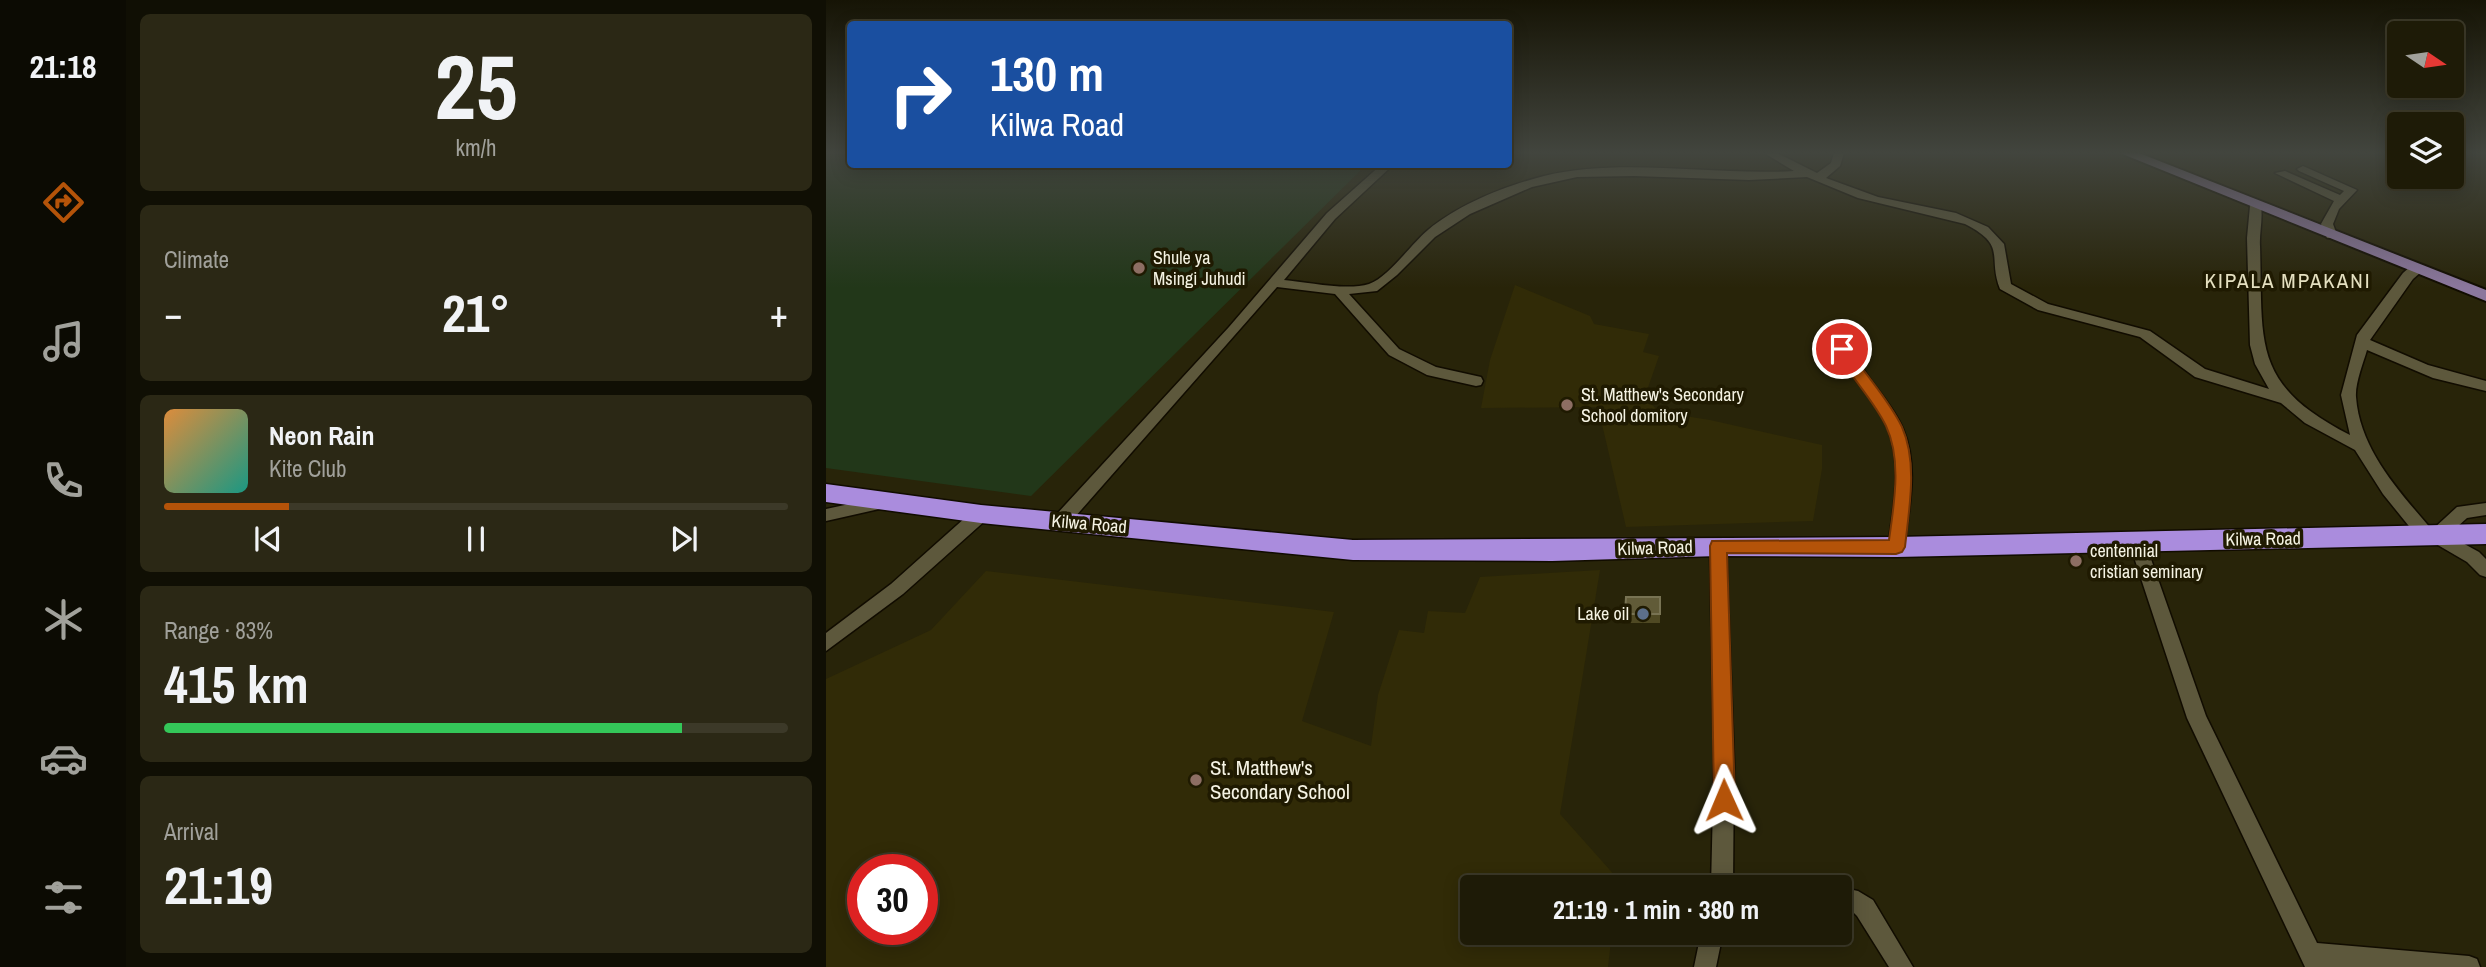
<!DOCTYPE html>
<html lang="en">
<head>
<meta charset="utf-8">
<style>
  :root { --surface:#1e1b07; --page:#2b2815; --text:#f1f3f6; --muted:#a1a19b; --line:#3c3928; --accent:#b45309 }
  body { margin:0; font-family:"Archivo Narrow",sans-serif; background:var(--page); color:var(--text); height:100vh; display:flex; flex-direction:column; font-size:26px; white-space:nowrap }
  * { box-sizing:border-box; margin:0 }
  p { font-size:23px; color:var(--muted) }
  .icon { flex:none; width:38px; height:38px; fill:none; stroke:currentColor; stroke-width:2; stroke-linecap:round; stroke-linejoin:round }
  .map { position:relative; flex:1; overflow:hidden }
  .panel { display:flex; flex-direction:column; gap:14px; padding:14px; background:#100f04; width:700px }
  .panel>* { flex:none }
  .banner { position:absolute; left:21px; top:21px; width:665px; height:147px; border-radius:7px; box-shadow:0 4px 18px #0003,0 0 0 2px var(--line); background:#1a4fa0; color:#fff; overflow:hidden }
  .needle { width:46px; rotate:103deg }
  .controls { position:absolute; left:1561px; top:21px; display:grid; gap:14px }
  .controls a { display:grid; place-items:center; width:77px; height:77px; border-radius:7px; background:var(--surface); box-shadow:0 4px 18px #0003,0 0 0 2px var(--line); font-size:35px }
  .speed { position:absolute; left:21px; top:854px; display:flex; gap:14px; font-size:35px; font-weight:700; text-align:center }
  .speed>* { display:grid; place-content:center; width:91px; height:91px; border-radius:50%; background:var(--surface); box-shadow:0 4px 18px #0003,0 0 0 2px var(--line); line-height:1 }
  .speed .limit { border:10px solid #d22; background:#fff; color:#111 }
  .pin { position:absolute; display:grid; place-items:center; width:60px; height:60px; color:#fff; margin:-30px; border:4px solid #fff; border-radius:50%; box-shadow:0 2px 7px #0007 }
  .me { position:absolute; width:77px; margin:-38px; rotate:359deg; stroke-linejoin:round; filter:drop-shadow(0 0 5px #0008) }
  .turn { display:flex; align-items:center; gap:24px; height:147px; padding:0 28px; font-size:32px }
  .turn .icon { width:91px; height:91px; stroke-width:2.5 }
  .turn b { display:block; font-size:49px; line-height:60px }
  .big { font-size:52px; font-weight:700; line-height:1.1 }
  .panel .tile { flex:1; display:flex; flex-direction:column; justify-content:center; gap:10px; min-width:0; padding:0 24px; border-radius:10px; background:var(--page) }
  .panel .dial { align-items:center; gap:0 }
  .dial b { font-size:91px; line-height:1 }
  .song { display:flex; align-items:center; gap:21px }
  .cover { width:84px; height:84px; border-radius:10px; background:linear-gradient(135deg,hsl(30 70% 55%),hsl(170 70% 35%)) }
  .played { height:7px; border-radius:4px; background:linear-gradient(90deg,var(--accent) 20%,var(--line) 20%) }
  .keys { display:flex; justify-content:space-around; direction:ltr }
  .heat { display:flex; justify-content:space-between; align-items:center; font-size:38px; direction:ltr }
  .charge { height:10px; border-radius:5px; background:linear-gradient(90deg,#34c759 83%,var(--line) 0) }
  .trip { position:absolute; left:634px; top:875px; width:392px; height:70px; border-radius:7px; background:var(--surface); box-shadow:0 4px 18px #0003,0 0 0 2px var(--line); font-weight:700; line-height:70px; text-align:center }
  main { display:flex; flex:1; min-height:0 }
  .menu { display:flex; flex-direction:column; width:126px; justify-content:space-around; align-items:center; background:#0c0b03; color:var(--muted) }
  .menu .icon { width:49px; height:49px }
  .menu .on { color:var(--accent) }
  .menu b { font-size:32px; color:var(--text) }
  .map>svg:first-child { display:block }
  .built { fill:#312b07; fill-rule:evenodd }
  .green { fill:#223719 }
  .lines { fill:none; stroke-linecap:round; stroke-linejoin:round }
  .minor-casing { stroke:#110c00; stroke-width:3 }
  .major-casing { stroke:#110c00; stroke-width:4 }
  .highway-casing { stroke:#110c00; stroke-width:3 }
  .minor { fill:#5d583c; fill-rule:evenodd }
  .major { fill:#8b779d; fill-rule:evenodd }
  .highway { fill:#aa8cdd; fill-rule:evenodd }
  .wall { fill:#4f4923 }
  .building { fill:#615b38; stroke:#787353; stroke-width:2 }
  .route { fill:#b45309; stroke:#753606; stroke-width:2 }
  .education-dot { fill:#8d6e63; stroke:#1f1a01; stroke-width:2.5 }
  .service-dot { fill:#5c6f8a; stroke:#1f1a01; stroke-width:2.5 }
  .labels { text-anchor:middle; stroke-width:7; stroke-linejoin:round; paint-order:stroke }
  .poi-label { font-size:18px; fill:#f5f3e3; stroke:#1f1a01; text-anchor:start }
  .street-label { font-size:18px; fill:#f5f3e3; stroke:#1f1a01 }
  .quarter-label { font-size:21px; letter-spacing:2px; fill:#e5e0c0; stroke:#1f1a01 }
  .near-poi-label { font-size:21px; fill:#f5f3e3; stroke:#1f1a01; text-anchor:start }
</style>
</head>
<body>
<main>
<nav class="menu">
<b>21:18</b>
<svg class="icon on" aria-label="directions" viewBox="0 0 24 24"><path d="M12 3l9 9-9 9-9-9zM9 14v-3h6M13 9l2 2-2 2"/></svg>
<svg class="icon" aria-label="music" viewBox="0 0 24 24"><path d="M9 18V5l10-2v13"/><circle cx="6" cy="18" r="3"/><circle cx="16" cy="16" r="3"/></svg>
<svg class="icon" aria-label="phone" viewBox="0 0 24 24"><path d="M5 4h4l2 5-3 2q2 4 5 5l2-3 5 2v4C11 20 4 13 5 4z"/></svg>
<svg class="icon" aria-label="climate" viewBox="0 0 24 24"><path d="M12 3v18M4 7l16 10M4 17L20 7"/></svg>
<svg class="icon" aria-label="car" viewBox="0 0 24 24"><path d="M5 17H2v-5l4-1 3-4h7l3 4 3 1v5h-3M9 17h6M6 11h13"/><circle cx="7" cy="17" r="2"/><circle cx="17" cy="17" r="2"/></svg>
<svg class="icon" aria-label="filters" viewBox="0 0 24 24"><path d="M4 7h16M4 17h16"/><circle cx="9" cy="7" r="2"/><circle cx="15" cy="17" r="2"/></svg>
</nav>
<section class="panel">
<div class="tile dial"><b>25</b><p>km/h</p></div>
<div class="tile"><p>Climate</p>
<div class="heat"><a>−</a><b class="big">21°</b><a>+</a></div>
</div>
<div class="tile">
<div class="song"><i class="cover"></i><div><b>Neon Rain</b><p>Kite Club</p></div></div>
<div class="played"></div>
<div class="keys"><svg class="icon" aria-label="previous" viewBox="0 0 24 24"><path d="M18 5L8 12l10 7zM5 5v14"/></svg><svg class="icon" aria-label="pause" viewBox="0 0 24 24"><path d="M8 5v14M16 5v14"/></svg><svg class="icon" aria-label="next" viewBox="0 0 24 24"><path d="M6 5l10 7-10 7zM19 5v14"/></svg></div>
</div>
<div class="tile"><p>Range · 83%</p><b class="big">415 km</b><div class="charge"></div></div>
<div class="tile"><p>Arrival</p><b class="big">21:19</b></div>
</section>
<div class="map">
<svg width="1660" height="967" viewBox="0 0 1660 967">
  <rect width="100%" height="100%" fill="#282409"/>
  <path class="built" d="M689,285l75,31 4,8 55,10 -6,18 16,4 -16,46 8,2 9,8 50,8 112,25v24l-9,52 -187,6 -28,-120 -117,1 9,-48z
    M774,570l-40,244 57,64 -1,9h-144v46h140l-4,34h-782v-288l105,-49 55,-59 348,41 -32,109 69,25 7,-51 21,-65 25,3 4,-22 37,2 15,-36zM37,870h59v59h-59z"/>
  <path class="green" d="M0,153h24v11l516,1 -335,331 -205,-28z"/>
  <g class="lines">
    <defs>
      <path id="minor" d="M938,153h13l40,20 14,-10 3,-10h10l-4,13 -14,12 52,19 78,16 32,14 16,17 7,40 37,20 102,27 55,38 64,20 -14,-25 -5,-19 -3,-107 3,-32 2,-3h8c4,12 -1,30 0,43 3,99 -9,138 90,189l-9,-40 16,-60 46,-62 8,-7h10v6l-8,7 -43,61 58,25 58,16v10l-53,-13 -66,-28c-4,14 -12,33 -11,47 4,53 43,94 76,133l25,-23 29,-4v12l-19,3 -19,17 31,17 7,7v18l-6,-2 -13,-13 -36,-21h-10l-38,-47 -28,-44 -50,-27 -24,-20 -86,-26 -55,-40 -102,-27 -38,-21c-13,-33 8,-43 -35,-65l-107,-26 -51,-21 -58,3 -115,-4 -57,1 -45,10 -62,27 -35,23 -38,38 -20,16 -28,3 50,55 37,18 45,10 2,4 -2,4 -5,1 -49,-11 -38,-20 -54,-61 -58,-7 -210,239h-12l-2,-5 2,-5 174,-189 98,-114 55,-49h12l-59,55 -51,61c23,2 63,11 85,4 20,-7 42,-40 59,-54 31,-26 77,-44 116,-54 80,-19 168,0 250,-5z
        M1477,166l54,24 -18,19 -6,15 4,11 -2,3h-8l-6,-14 13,-23 -59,-28 10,-2 55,24 4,-4 -45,-20 -2,-2z
        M1015,320l7,5c3,46 38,65 55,104 16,37 6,79 1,118l-2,5 -6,2 -6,-2 -2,-5c5,-38 15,-80 0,-118 -16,-39 -51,-57 -54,-104z
        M56,497l6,2 2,4 -2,4 -62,14v-12z
        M155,508l6,1 2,5 -2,5 -84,75 -77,57v-18l65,-49 84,-75z
        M1311,535l6,2 2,5 61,174 111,227 152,13 8,3 3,8h-175l-118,-249 -58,-176 2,-5z
        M892,539l6,2 2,5 8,217 -1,124h-22l3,-124 -4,-217 2,-5z
        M1013,887l19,4 15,9 40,67h-24l-32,-51 -4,-4 -14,-3z
        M875,933h22l-7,34h-22z"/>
      <path id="major" d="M1294,153h19l347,137v11z"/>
      <path id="highway" d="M0,484l155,21 372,35 543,-3 590,-13v20l-590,13 -178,-1 -166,5 -199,-1 -372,-37 -155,-21z"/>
    </defs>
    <use href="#minor" class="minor-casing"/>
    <use href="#major" class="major-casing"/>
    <use href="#highway" class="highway-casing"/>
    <use href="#minor" class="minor"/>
    <use href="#major" class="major"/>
    <use href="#highway" class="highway"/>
  </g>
  <path class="wall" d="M834,597v26h-34l-1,-9z"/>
  <path class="building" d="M800,597h34v17h-35z"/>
  <linearGradient id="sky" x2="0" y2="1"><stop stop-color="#161405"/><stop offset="0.53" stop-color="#42453e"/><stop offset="1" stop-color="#42453e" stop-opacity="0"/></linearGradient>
  <rect width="1660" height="288" fill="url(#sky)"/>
  <path class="route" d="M1016,344l5,2c17,28 41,52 55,81 16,36 7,82 3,120l-3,5 -6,2 -169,-1 8,247 -3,7 -8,3 -7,-3 -3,-7 -4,-254 2,-5 177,-1c5,-36 13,-80 -3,-114 -13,-27 -36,-49 -51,-77z"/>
  <g class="education-dot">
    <circle cx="313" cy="268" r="7"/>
    <circle cx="741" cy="405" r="7"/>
    <circle cx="1250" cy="561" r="7"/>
    <circle cx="370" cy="780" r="7"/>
  </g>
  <circle class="service-dot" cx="817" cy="614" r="7"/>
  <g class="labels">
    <g class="poi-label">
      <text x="327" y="264">Shule ya<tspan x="327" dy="21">Msingi Juhudi</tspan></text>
      <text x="755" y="401">St. Matthew's Secondary<tspan x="755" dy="21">School domitory</tspan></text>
      <text x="1264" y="557">centennial<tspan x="1264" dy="21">cristian seminary</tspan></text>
      <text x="803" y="620" text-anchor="end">Lake oil</text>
    </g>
    <g class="street-label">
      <text transform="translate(263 524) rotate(5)" y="6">Kilwa Road</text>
      <text transform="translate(1437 539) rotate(-1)" y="6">Kilwa Road</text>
      <text transform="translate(829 548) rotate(-2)" y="6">Kilwa Road</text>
    </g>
    <g class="quarter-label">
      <text x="1462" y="288">KIPALA MPAKANI</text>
    </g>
    <g class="near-poi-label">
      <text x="384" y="775">St. Matthew's<tspan x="384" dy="24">Secondary School</tspan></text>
    </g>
  </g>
</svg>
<div class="controls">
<a><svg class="needle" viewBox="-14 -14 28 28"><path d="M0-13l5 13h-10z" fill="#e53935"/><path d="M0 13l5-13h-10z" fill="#a1a19b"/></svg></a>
<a><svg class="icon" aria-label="layers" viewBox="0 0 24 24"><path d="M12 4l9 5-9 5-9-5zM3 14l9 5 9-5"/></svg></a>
</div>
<div class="speed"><div class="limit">30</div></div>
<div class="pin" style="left:1016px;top:349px;background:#d93025"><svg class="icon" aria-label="arrive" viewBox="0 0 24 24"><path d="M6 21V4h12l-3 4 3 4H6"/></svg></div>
<svg class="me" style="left:898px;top:800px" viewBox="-20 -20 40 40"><path d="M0-17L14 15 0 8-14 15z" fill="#b45309" stroke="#fff" stroke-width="4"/></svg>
<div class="trip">21:19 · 1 min · 380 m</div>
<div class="banner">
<div class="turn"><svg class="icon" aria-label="right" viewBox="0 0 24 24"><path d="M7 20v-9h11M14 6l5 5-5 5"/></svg><div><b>130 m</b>Kilwa Road</div></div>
</div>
</div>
</main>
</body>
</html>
